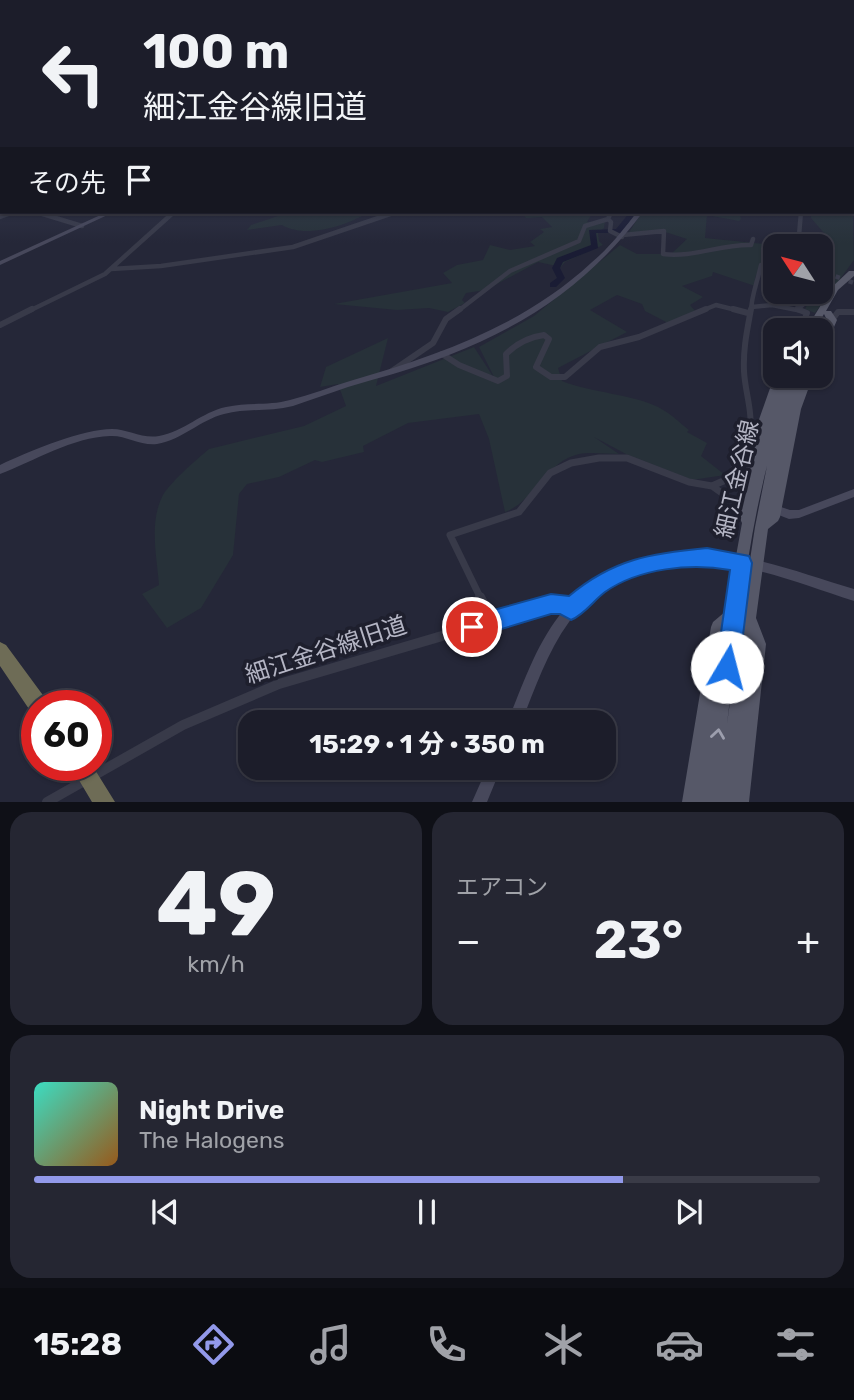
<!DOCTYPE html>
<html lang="ja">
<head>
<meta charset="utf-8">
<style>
  :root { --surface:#1c1d2a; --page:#252632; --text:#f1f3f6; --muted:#a0a2a8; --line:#3a3b47; --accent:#9299ea }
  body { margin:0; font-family:Rubik,"Noto Sans JP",sans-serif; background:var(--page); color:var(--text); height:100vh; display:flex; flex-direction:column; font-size:26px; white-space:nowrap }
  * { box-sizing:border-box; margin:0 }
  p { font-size:23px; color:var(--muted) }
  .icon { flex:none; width:38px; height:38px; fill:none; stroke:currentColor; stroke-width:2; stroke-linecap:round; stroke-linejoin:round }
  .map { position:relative; height:802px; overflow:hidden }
  .panel { display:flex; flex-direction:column; gap:10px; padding:10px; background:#0f1017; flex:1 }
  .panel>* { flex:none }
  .top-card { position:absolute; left:0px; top:0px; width:854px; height:214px; box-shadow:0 2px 5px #0004,0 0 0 2px var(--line); background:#1c1d2a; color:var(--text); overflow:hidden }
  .needle { width:46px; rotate:306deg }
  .buttons { position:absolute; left:763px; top:234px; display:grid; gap:14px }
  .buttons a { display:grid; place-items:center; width:70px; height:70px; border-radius:14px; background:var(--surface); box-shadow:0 2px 5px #0004,0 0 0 2px var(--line); font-size:35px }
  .speed { position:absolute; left:21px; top:690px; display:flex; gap:14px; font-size:35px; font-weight:700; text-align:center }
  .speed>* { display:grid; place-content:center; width:91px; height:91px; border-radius:50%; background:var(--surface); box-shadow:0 2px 5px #0004,0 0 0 2px var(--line); line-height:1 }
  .speed .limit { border:10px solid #d22; background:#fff; color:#111 }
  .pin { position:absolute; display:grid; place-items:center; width:60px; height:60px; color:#fff; margin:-30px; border:4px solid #fff; border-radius:50%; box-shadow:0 2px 7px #0007 }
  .me { position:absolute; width:77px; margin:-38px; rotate:8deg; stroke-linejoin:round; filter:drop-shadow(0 0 5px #0008) }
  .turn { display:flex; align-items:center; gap:24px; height:147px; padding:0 28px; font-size:32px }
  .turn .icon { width:91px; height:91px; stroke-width:2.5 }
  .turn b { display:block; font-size:49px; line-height:60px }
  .then { display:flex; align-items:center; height:66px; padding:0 28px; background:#0003; gap:14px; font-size:26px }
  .big { font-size:52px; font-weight:700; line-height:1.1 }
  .panel .tile { flex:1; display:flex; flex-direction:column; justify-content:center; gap:10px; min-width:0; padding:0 24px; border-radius:21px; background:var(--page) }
  .panel .dial { align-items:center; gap:0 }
  .dial b { font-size:91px; line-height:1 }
  .song { display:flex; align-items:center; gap:21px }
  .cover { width:84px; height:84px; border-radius:10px; background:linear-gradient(135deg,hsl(170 70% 55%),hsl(30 70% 35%)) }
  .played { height:7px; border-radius:4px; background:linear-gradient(90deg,var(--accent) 75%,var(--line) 75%) }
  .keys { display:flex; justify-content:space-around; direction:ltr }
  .heat { display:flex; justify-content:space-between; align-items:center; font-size:38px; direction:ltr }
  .panel .tiles { flex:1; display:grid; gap:10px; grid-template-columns:1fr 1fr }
  .tile:last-child { grid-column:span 2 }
  .trip { position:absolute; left:238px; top:710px; width:378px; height:70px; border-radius:21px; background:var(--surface); box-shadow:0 2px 5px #0004,0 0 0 2px var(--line); font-weight:700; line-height:70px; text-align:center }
  .tabs { display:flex; height:112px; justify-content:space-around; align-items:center; background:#0b0c11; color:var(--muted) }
  .tabs .icon { width:49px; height:49px }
  .tabs .selected { color:var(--accent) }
  .tabs b { font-size:32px; color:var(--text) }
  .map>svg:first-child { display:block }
  .green { fill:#273139 }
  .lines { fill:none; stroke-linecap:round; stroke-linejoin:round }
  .river { fill:#1a1c34; fill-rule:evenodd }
  .street-tunnel { stroke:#3a3c4d; stroke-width:4.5; stroke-dasharray:4.5 2.5; stroke-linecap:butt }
  .street-far3 { stroke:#383a49; stroke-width:4.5 }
  .street-far2 { stroke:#383a49; stroke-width:6 }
  .street-far1 { stroke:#383a49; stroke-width:7 }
  .street { stroke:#383a49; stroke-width:10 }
  .secondary { fill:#47485b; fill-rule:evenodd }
  .primary { fill:#565868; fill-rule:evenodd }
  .highway { fill:#6e6c56; fill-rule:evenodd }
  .oneway { stroke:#9c9ead }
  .route { fill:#1a73e8; stroke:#114b97; stroke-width:2 }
  .labels { text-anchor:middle; stroke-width:7; stroke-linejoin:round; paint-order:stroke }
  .near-street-label { font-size:24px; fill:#b4b5c4; stroke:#1e1f2d }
</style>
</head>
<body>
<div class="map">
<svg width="854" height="802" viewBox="0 0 854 802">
  <rect width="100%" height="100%" fill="#252738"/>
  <path class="green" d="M852,179l2,81 -39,53 -10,-4 9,-17h7v-20l6,-7 8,-19 -24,-28v-6h41z
    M290,212h79c-22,14 -64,27 -87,13l-35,5 4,-5z
    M521,212h72l-6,10 18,-1 -1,7 -6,5 1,8 4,4 -38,17 -4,5 -23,-5 -52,28 -20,3 -4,7 3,3 -17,9 -19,-4 -32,2 -63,-6 118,-21 -9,-10 14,-8 26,-5 7,-15 20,5 25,-4 -5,-4 14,-10 -4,-3 12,-2 -10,-10 -16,1z
    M642,212h97l2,7 -2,2 -32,-6 -2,23 70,7v21l-13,-4 -7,16v8l-42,-14 -1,4 -30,10 21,11 -13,8 6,7 -28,11 -23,-12 -3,-7 -25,-9 -27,15 37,22 -69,36 4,13c30,12 70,13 96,26 12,6 21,15 31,23l-2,2 20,11 -6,13 24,19 -33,5 -66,-26 -32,-17 25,17c-12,0 -28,-2 -40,0 -34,8 -44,47 -74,58l-16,-73 -10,-25 -71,9 -45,23 1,6 -42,10 -7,-2 -36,17 -32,7 -8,10 -6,61 -32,53 -34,20 -25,-34 17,-9c-2,-28 -10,-61 3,-88 7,-14 34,-37 47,-48l95,-23 42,-20 -8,-22 -18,3 6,-20 62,-29 -12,48 98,-39 22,34 -17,-34 55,-31 86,-71 17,9h34l16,-15 -25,-8 -34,3z"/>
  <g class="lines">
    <path class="river" d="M630,212h7l-16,21h-25l2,15 -35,14 -3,6 5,10 -9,9h-6v-4l7,-5 -5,-10 5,-10 34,-13 -2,-15 27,-1z"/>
    <path class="street-tunnel" d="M829,274l25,9"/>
    <path class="street-far3" d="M36,212l46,14
      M611,212l-3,7 3,3 -1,9 12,6
      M0,217l14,-5
      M623,235l41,-4 -1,23c30,4 58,-10 88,-9l2,-6
      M798,247l3,-35
      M111,269l50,-3 132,-19 103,-35
      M821,272l8,2
      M752,307l20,-2 30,6
      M798,309l11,-10 1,-7
      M29,311l76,-37 69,-62
      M458,311l52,-40 69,-30 6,-15 23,-7
      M701,311l15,-6 24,6
      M751,311c0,-14 7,-31 10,-46"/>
    <path class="street-far2" d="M733,309l15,4
      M797,309l10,4 -6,16
      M832,320l6,-8h16
      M0,325l32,-16
      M442,354l17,11 39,16 9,-5 -1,-22c11,-11 23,-17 38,-19l5,4 -13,28 15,10h14l35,-30 39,-10 67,-28
      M392,371l41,-28 13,-24 14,-10
      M748,438c7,-22 -3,-44 -4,-67 -1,-22 3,-40 7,-62"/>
    <path class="street-far1" d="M712,486l18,-8 18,-42
      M481,599l-31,-64 69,-23 31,-39 21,-10 28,-5h28l62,24 23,4 28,20"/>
    <path class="street" d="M480,597l12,24
      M47,802l136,-77 96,-41 272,-80h11l9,5"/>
    <path class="secondary" d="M107,212h7l-114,53v-4z
      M637,212h6c-52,69 -114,112 -194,143 -33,13 -67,22 -101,32 -18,6 -37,13 -55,19 -23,6 -46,2 -69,8 -24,6 -42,26 -67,30 -17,2 -31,-9 -47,-8 -37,1 -76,25 -110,38v-9l6,-3c27,-12 77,-33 106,-33 16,0 30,10 47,7 24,-4 43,-24 67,-29 21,-5 43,-1 64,-7 20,-5 40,-13 60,-19 88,-26 173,-55 241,-118 18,-15 32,-33 46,-51z
      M854,489v8l-55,21 -10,1 -18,-7 -1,-3 1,-3 4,-1 15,5h9z
      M691,552c57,0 109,21 163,37v12c-76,-24 -147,-58 -227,-24 -23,10 -44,25 -58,45 -22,30 -34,67 -48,101h-14c15,-36 28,-76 52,-107 30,-42 83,-59 132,-64z
      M487,768h14l-14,34h-15z"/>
    <path class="primary" d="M849,271h5v5l-16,14 -12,21h5l6,9 -11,26 -5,3v-13l6,-16 -3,-6 -10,17h-9l27,-44z
      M775,374v2h38l-12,33 -21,108 -2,4 -10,8 -12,89 10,26 -17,158h-49l1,-9 -1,9h-18l29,-175 2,-5 13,-11 16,-88 -8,-17 16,-61zM767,466l-12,61 -13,85 -1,-2c6,-48 14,-97 26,-144zM742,614l-15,110 10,-84z"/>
    <path class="highway" d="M0,642l6,3 39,53 2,7h-10v9l-6,-2 -31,-46z
      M70,765h22l23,37h-23z"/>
  </g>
  <defs><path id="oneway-chevron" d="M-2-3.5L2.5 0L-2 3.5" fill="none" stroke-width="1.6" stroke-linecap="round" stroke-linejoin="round" transform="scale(1.75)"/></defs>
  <use class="oneway" href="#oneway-chevron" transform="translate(718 734) rotate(-82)"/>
  <linearGradient id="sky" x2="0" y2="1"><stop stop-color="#14151f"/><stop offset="0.54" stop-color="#40475e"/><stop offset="1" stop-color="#40475e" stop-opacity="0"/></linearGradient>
  <rect width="854" height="243" fill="url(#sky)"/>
  <path class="route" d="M707,548l42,8 3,7 -13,104 -3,8 -9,3 -8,-3 -3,-8 14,-97c-39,-7 -91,-2 -125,22 -12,9 -20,22 -34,28l-11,-6h-9l-79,24 -8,-4 -3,-7 3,-8 8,-3 79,-22 18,2c44,-37 83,-43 138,-48z"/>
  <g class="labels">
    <g class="near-street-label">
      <text transform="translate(737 479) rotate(-77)" y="8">細江金谷線</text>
      <text transform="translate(326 650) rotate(-18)" y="8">細江金谷線旧道</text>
    </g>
  </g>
</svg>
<div class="buttons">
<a><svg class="needle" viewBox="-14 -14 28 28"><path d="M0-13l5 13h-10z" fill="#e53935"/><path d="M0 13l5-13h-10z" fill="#a0a2a8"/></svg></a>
<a><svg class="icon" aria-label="sound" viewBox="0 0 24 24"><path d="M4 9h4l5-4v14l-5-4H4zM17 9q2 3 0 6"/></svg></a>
</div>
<div class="speed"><div class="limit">60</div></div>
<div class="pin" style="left:472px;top:627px;background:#d93025"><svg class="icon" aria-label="arrive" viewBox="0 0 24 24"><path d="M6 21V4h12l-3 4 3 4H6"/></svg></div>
<svg class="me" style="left:727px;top:667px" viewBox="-20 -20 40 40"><circle r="19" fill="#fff"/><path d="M0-13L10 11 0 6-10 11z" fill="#1a73e8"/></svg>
<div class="trip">15:29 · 1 分 · 350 m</div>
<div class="top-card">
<div class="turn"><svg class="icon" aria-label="left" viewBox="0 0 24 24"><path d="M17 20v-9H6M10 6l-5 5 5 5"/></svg><div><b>100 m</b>細江金谷線旧道</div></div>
<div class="then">その先<svg class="icon" aria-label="arrive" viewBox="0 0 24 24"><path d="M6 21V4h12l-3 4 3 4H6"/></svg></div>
</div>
</div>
<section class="panel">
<div class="tiles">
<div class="tile dial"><b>49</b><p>km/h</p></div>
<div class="tile"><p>エアコン</p>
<div class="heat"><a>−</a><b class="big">23°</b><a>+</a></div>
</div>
<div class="tile">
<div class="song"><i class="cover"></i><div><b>Night Drive</b><p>The Halogens</p></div></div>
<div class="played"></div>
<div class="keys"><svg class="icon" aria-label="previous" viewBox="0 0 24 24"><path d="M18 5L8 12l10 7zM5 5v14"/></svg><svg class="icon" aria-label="pause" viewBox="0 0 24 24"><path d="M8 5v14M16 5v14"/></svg><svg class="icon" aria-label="next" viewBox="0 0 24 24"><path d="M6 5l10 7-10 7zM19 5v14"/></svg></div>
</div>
</div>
</section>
<nav class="tabs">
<b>15:28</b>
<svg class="icon selected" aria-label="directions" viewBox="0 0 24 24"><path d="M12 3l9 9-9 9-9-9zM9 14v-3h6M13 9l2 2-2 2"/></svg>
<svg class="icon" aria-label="music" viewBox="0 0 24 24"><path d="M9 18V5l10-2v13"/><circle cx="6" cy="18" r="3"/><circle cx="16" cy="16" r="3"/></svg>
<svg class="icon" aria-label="phone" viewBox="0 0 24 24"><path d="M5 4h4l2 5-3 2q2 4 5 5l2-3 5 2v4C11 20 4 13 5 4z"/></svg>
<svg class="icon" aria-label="climate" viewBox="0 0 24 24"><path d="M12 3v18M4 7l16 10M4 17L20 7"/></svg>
<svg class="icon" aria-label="car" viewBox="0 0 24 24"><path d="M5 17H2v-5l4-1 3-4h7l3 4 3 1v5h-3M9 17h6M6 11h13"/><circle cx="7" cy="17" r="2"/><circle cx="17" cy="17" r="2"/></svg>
<svg class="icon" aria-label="filters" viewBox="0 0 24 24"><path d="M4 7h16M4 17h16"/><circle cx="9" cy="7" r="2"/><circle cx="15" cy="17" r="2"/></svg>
</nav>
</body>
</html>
